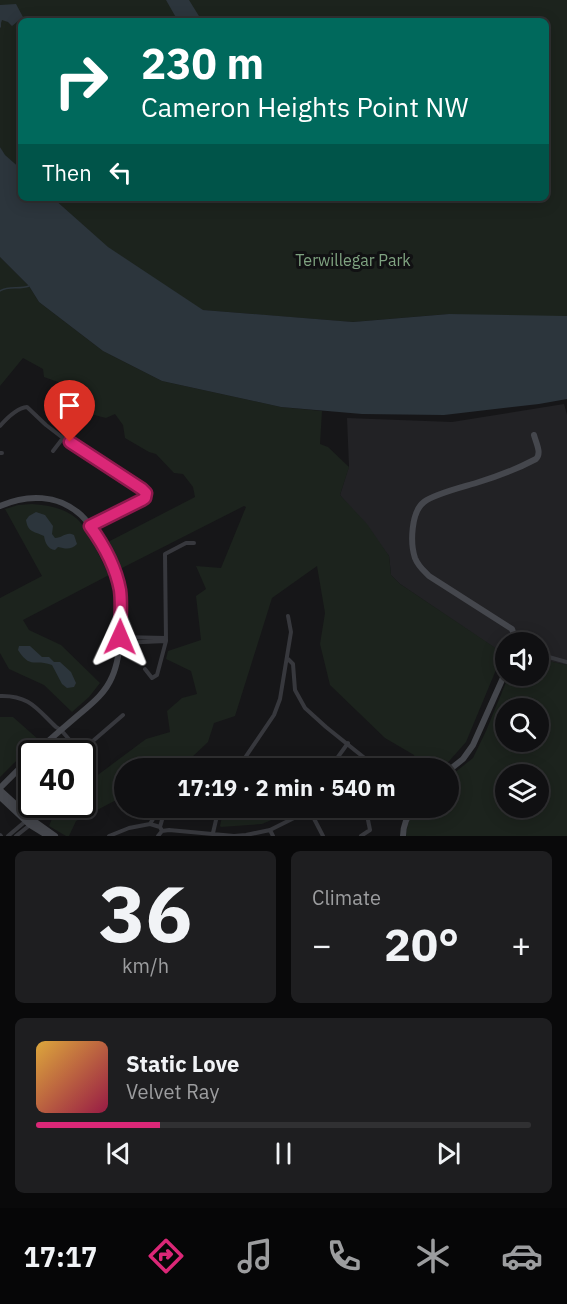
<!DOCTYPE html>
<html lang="en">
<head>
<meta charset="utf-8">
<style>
  :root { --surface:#101012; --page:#1e1e20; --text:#f1f3f6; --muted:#9c9d9f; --line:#303032; --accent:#db2777 }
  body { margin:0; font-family:"IBM Plex Sans",sans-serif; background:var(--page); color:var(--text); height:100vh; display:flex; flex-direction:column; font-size:22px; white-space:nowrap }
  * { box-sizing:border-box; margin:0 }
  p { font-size:20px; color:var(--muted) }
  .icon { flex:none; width:33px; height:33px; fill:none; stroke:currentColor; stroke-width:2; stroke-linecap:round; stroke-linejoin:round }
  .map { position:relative; height:836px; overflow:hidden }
  .sheet { display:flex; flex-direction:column; gap:15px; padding:15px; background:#09090a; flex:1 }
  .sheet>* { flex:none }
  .hud { position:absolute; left:18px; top:18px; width:531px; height:183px; border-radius:9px; box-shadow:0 3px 15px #0003,0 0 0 2px var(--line); background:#00695c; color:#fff; overflow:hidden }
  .tools { position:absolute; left:495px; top:632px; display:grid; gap:12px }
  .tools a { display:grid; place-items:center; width:54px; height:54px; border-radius:50%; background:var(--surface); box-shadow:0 3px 15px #0003,0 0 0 2px var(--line); font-size:30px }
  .speed { position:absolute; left:18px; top:740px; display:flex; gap:12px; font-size:30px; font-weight:700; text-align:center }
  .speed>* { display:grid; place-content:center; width:78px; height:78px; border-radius:50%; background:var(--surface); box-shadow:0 3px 15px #0003,0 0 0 2px var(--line); line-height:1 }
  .speed .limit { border:3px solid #111; border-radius:9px; background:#fff; color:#111 }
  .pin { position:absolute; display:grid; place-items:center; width:51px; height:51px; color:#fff; margin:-62px -26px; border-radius:50% 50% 50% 0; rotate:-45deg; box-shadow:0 0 6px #0007 }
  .pin .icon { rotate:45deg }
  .me { position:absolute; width:66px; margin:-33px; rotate:1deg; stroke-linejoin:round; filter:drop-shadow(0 0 4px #0008) }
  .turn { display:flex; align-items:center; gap:21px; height:126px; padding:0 24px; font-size:27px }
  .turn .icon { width:78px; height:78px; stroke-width:2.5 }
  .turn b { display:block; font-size:42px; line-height:51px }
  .then { display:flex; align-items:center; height:57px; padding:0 24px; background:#0003; gap:12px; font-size:22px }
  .big { font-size:45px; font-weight:800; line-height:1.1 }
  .sheet .card { flex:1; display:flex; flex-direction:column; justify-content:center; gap:9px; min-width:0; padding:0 21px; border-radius:9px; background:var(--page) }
  .sheet .dial { align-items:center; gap:0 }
  .dial b { font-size:78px; line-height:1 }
  .song { display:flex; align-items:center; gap:18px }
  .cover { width:72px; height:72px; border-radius:9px; background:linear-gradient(135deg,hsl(40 70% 55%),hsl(340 70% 35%)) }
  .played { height:6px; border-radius:3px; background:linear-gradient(90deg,var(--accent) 25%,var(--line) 25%) }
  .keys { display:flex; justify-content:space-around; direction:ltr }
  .heat { display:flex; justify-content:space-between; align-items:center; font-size:33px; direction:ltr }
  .sheet .tiles { flex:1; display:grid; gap:15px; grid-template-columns:1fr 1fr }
  .card:last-child { grid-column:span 2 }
  .trip { position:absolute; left:114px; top:758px; width:345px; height:60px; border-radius:30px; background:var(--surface); box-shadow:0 3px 15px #0003,0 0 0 2px var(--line); font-weight:800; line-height:60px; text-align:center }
  .tab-bar { display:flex; height:96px; justify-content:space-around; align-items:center; background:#060607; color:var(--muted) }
  .tab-bar .icon { width:42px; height:42px }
  .tab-bar .current { color:var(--accent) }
  .tab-bar b { font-size:27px; color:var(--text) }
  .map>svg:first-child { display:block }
  .built { fill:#222225 }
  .green { fill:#1c231d; fill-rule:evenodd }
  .water { fill:#2c353c }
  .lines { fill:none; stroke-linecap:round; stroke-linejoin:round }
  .stream { stroke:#2c353c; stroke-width:1.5 }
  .street { stroke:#37383d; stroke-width:4 }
  .secondary { stroke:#45474d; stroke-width:6 }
  .route-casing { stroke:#8e194d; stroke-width:15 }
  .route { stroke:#db2777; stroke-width:10 }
  .labels { text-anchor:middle; stroke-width:6; stroke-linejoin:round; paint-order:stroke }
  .park-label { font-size:16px; fill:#7fa381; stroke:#111113 }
</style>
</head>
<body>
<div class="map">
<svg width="567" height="836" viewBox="0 0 567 836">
  <rect width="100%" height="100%" fill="#161618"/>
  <path class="built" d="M564,404l3,11v250l-28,-6 -1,-17h-32l-1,13 -105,-71 -9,-9 -2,-19 -49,-61 9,-29 -2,-48 105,4z"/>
  <path class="green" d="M0,0h567v322l-118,-8 -96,8 -151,-12 -95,-63 -54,-49h493v-177h-525v148l-17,-14 -4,-8z
    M0,257l29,29 10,16 64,49 59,30 119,26 41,4 -2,33 8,3 21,20 -9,28 27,29 22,32 2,19 9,9 103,69 -37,89 -23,26h-26l-3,-13 -29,-17 -55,-53 -10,-41 5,-31 -8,-47 -45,32 -37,118 -21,7 -6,19 -18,17 -1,9h-65v28l-48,25 -7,15h-3l-17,-10 9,-22h24l1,-18 63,-47 24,-7 -3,-21 15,-13 15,-4 -6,-23 -25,-12 2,-8 33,-11 -5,-44 10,-7 -10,-23 25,2 25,-61 -2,-1 -124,63 -14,-26 89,-46 -2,-10 -10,-13 -9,-1 -18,-19 -7,-2 -24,-14 -2,-13 -8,-11 -9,4 -27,-7 -7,-24 -28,-10 -1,-8 -20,-11 -23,28z
    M32,504c15,1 32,4 44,14 10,7 26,44 33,57l-86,45 6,10 32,15 39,38 -11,14 -17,15 -28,-27 -35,-16 -9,-16v-55l42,-22 -37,-67 13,-4z
    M539,659l28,6v171h-161c1,-11 4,-20 11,-29h31l1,-30 24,-19 13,-27 23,-56h29zM506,708h32v33h-32zM506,774h32v33h-32z
    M0,717h13l26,23 -26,24 -13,13z
    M224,807h12l6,5 3,-5h57l-40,17 -41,3 -1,-1z"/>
  <path class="water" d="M166,0h23l13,21h-24z
    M16,4l7,13 -11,9 -4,-4 -6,-2 -1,3v4l-1,1v-23z
    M0,147l5,8 16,14v29h32l55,49 95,63 150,12 96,-8 118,2v83l-28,5 -95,11 -82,-1 -81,-7 -119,-26 -59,-30 -64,-49 -10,-16 -29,-29z
    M36,512l9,3 8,11 -1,8 3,4c8,0 11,-7 19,-3l3,9c-6,6 -11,5 -19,3l-3,3c-7,-1 -10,-7 -11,-14 -10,-5 -16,-3 -18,-16l3,-4z
    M19,646h11l12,11h7l5,5h6l11,10 5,11 -2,4 -7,1 -5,-4 -10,-19c-18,-7 -21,5 -34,-15z"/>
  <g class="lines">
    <path class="stream" d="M0,291c9,-6 19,-1 29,-5"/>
    <path class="street" d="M0,426c7,-8 17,-18 27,-19l19,18 17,13 82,53 1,4 -4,4 -52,27
      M53,451l10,-13
      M0,453h2
      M120,637l46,1
      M120,643l46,-2
      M538,654l29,8
      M288,659l5,5 2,26 10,18 21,19 51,41
      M145,669l7,9 5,-3 9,-34 -1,-87 21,-11h8
      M0,696c29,-1 37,13 56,31l5,3 19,22
      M79,753l44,-38
      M299,766l2,2
      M238,768l36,-53 6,-16 11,-67 -3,-16
      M330,768l18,-25
      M309,809l14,27
      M150,824l6,-10h3l3,6 -2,7
      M270,830l3,6
      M213,833l6,-26
      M0,835l1,1
      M8,836l19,-16
      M16,836l14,-11
      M109,836l20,-8 21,-4 10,3 2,4
      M158,836l4,-5 7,-1 65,6 12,-1 24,-5 24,-12 17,-11
      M361,836l9,-6 -2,-10v-13"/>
    <path class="secondary" d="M0,506c27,-12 58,-12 81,9 10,9 16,22 23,34 5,11 11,21 14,33 6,23 4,73 -6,95 -7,17 -22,28 -36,40 -14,12 -28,24 -41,36
      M515,642v-4l-3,-9 -83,-53c-6,-6 -11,-10 -14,-18 -5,-15 -4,-46 9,-56 10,-8 39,-15 52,-19 20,-6 41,-14 60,-24 6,-6 0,-16 -2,-24
      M448,771l15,-12 10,-14 33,-74
      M0,788l32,-32
      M0,790l34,31 21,15
      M0,797l30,28 18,11
      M403,836c0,-11 4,-20 11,-29"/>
  </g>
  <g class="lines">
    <defs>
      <path id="route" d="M70,442l72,47 4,4 -1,5 -3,2 -52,26c13,18 26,42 30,64 2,15 0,32 0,47"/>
    </defs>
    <use href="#route" class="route-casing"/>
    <use href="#route" class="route"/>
  </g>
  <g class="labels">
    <g class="park-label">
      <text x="353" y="266">Terwillegar Park</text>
    </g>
  </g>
</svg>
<div class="tools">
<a><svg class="icon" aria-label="sound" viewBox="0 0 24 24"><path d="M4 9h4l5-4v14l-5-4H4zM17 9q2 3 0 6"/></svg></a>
<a><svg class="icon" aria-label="search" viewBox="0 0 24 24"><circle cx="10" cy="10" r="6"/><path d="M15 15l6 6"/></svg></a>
<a><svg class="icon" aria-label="layers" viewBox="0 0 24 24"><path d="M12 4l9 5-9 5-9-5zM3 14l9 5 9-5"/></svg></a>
</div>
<div class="speed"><div class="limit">40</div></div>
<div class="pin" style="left:70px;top:442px;background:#d93025"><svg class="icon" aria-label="arrive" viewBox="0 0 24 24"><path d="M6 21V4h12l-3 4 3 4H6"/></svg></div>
<svg class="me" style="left:120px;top:637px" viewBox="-20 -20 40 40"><path d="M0-17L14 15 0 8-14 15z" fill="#db2777" stroke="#fff" stroke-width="4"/></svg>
<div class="trip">17:19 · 2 min · 540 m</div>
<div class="hud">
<div class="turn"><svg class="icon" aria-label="right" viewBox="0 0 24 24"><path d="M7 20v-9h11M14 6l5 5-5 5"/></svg><div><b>230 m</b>Cameron Heights Point NW</div></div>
<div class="then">Then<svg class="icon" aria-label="left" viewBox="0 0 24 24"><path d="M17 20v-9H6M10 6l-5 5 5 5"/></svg></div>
</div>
</div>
<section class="sheet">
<div class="tiles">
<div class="card dial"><b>36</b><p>km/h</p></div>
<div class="card"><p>Climate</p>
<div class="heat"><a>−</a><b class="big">20°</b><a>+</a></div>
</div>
<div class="card">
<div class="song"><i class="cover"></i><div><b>Static Love</b><p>Velvet Ray</p></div></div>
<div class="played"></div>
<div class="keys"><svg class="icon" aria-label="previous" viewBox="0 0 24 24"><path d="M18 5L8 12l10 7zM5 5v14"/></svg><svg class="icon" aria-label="pause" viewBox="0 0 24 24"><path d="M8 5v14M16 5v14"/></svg><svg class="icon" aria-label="next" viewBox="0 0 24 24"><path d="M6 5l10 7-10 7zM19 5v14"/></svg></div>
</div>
</div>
</section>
<nav class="tab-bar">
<b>17:17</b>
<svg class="icon current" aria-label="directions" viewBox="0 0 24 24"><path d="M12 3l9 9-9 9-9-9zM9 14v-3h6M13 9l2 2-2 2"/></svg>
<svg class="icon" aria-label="music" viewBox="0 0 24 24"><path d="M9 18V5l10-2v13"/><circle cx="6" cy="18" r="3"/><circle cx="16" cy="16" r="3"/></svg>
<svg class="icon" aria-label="phone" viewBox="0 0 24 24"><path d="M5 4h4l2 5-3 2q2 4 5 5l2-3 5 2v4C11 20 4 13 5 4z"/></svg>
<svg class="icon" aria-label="climate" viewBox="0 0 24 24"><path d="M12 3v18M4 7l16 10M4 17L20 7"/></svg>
<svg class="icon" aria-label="car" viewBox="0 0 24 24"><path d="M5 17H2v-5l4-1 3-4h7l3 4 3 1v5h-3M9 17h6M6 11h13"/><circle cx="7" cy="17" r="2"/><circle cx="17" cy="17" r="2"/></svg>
</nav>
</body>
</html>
